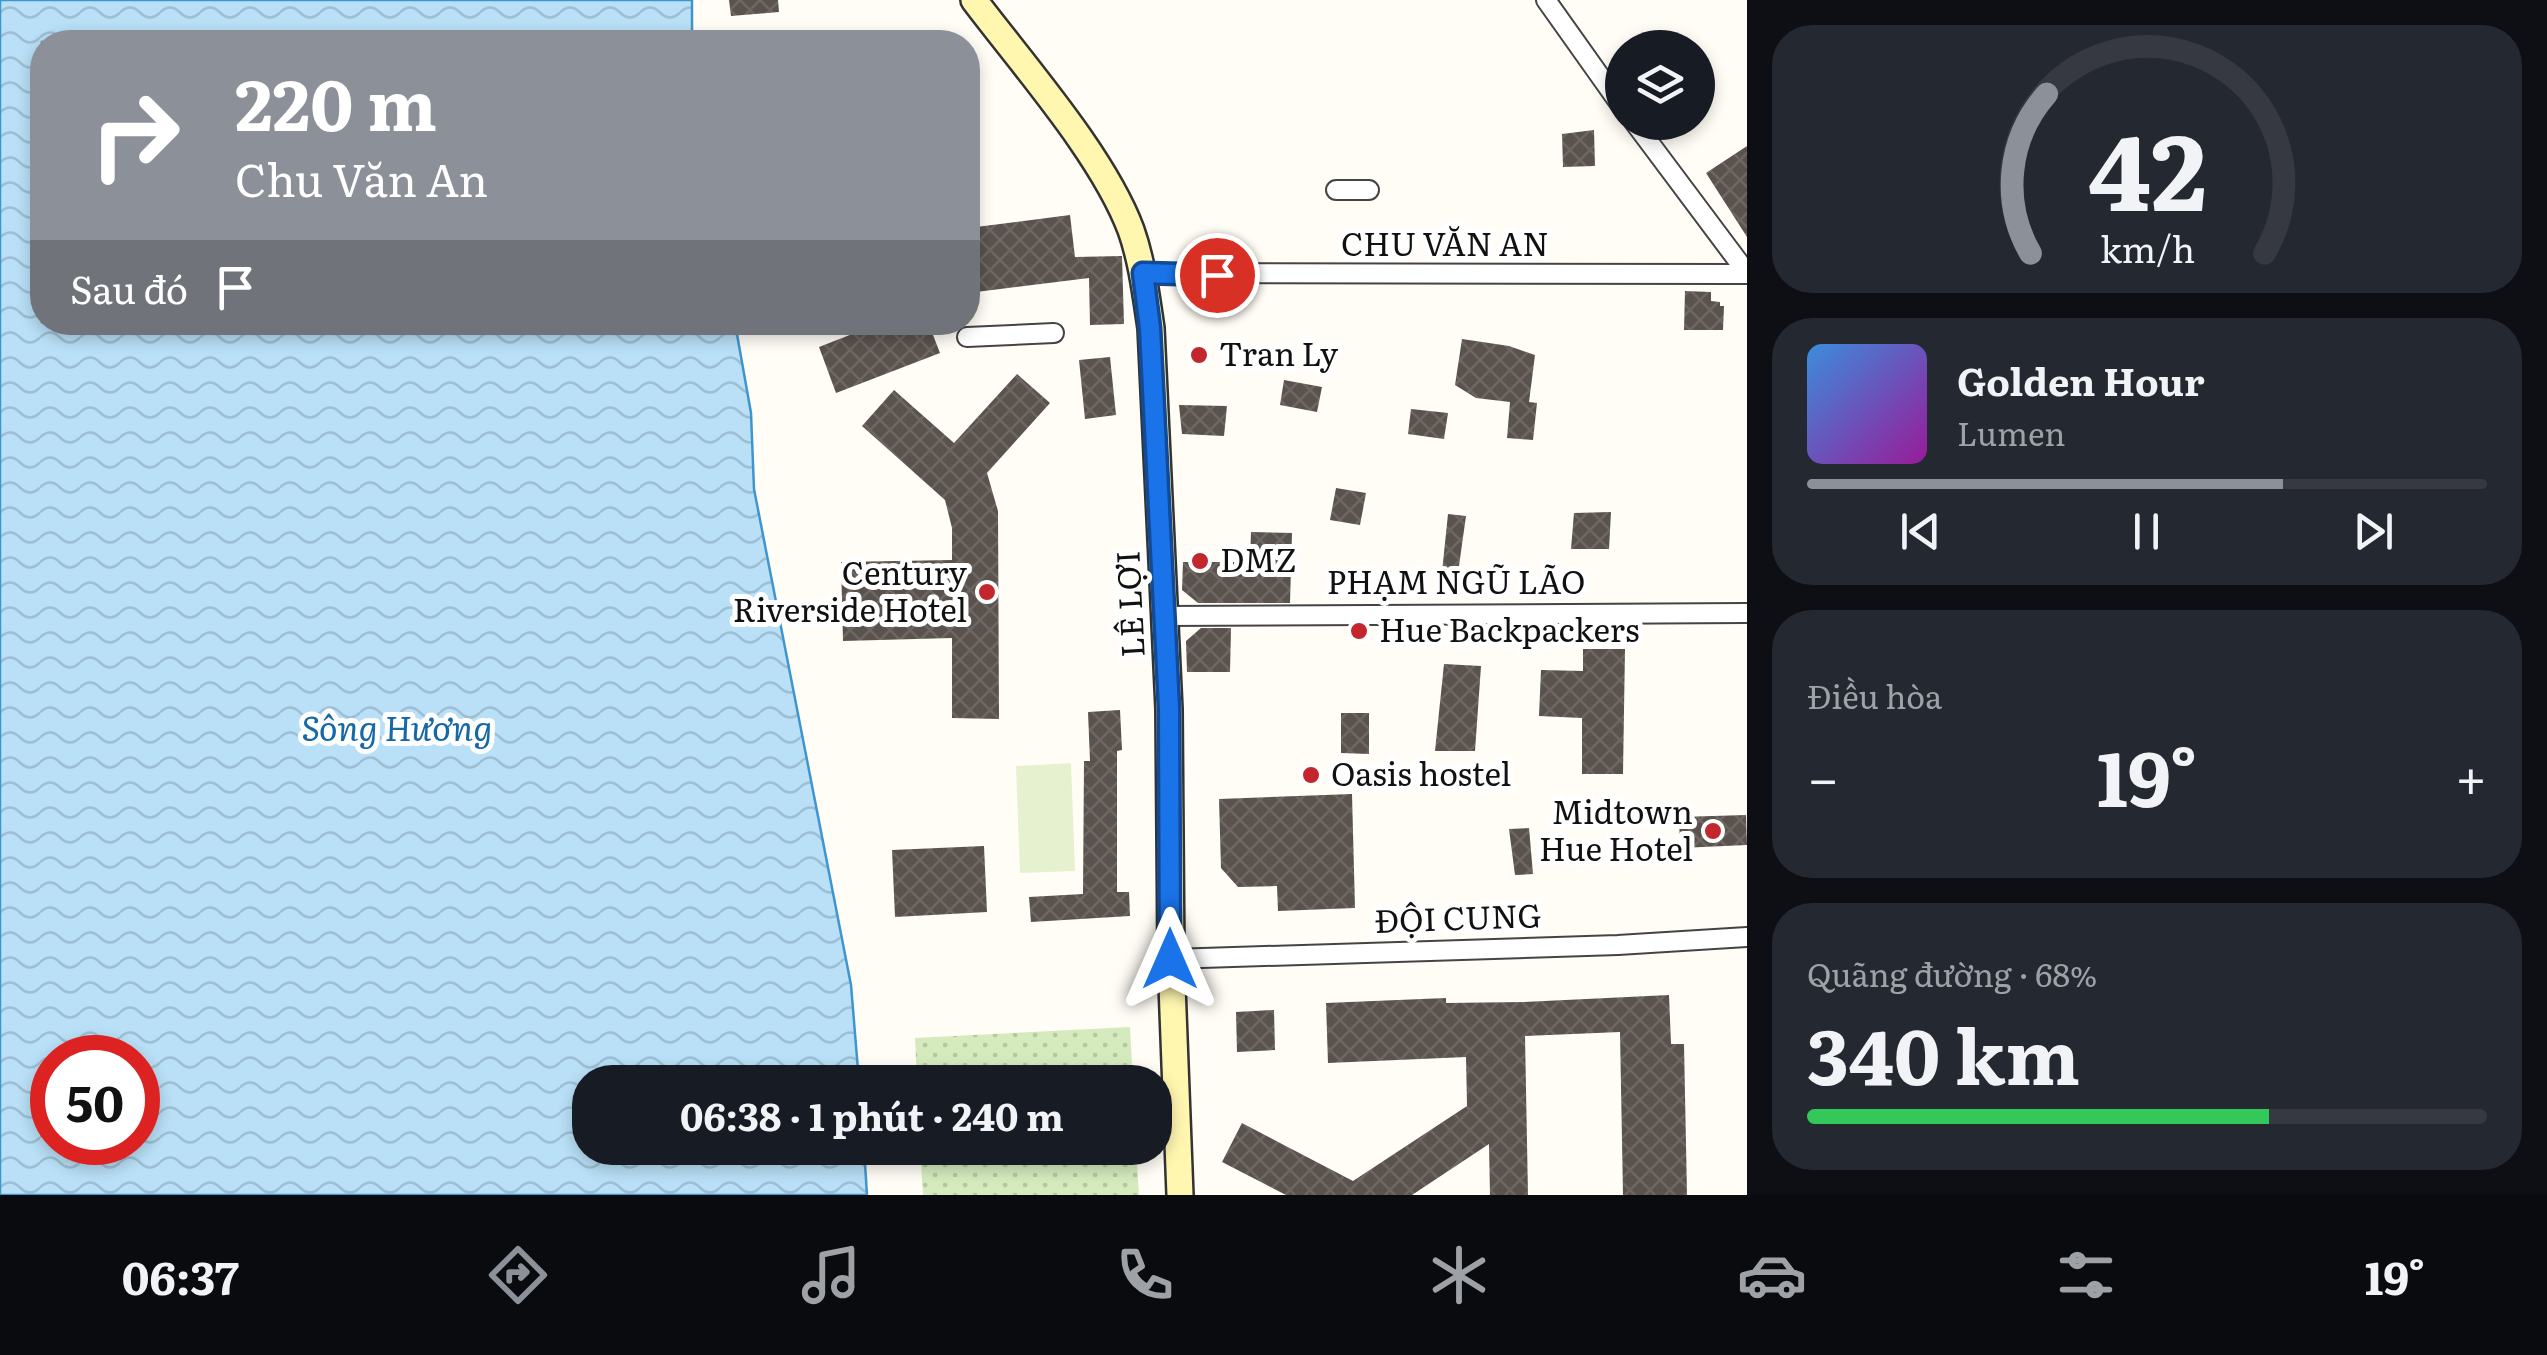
<!DOCTYPE html>
<html lang="vi">
<head>
<meta charset="utf-8">
<style>
  :root { --surface:#171b24; --page:#242831; --text:#f1f3f6; --muted:#9ea1a6; --line:#363941; --accent:#8c9099 }
  body { margin:0; font-family:Literata,serif; background:var(--page); color:var(--text); height:100vh; display:flex; flex-direction:column; font-size:38px; white-space:nowrap }
  * { box-sizing:border-box; margin:0 }
  p { font-size:32px; color:var(--muted) }
  .icon { flex:none; width:55px; height:55px; fill:none; stroke:currentColor; stroke-width:2; stroke-linecap:round; stroke-linejoin:round }
  .map { position:relative; flex:1; overflow:hidden }
  .sheet { display:flex; flex-direction:column; gap:25px; padding:25px; background:#0d0f14; width:800px }
  .sheet>* { flex:none }
  .banner { position:absolute; left:30px; top:30px; width:950px; height:305px; border-radius:40px; box-shadow:0 5px 15px #0003; background:#8c9099; color:#fff; overflow:hidden }
  .controls { position:absolute; left:1605px; top:30px; display:grid; gap:20px }
  .controls a { display:grid; place-items:center; width:110px; height:110px; border-radius:50%; background:var(--surface); box-shadow:0 5px 15px #0003; font-size:50px }
  .speed { position:absolute; left:30px; top:1035px; display:flex; gap:20px; font-size:50px; font-weight:700; text-align:center }
  .speed>* { display:grid; place-content:center; width:130px; height:130px; border-radius:50%; background:var(--surface); box-shadow:0 5px 15px #0003; line-height:1 }
  .speed .limit { border:15px solid #d22; background:#fff; color:#111 }
  .pin { position:absolute; display:grid; place-items:center; width:85px; height:85px; color:#fff; margin:-42px; border:5px solid #fff; border-radius:50%; box-shadow:0 2px 10px #0007 }
  .me { position:absolute; width:110px; margin:-55px; rotate:0deg; stroke-linejoin:round; filter:drop-shadow(0 0 8px #0008) }
  .turn { display:flex; align-items:center; gap:35px; height:210px; padding:0 40px; font-size:45px }
  .turn .icon { width:130px; height:130px; stroke-width:2.5 }
  .turn b { display:block; font-size:70px; line-height:85px }
  .then { display:flex; align-items:center; height:95px; padding:0 40px; background:#0003; gap:20px; font-size:38px }
  .big { font-size:75px; font-weight:700; line-height:1.1 }
  .sheet .card { flex:1; display:flex; flex-direction:column; justify-content:center; gap:15px; min-width:0; padding:0 35px; border-radius:40px; background:var(--page) }
  .sheet .dial { align-items:center; gap:0 }
  .dial svg { height:260px; overflow:visible; fill:none; stroke:var(--line); stroke-width:7; stroke-linecap:round; text-anchor:middle }
  .dial text { fill:var(--text); stroke:none }
  .song { display:flex; align-items:center; gap:30px }
  .cover { width:120px; height:120px; border-radius:15px; background:linear-gradient(135deg,hsl(210 70% 55%),hsl(300 70% 35%)) }
  .played { height:10px; border-radius:5px; background:linear-gradient(90deg,var(--accent) 70%,var(--line) 70%) }
  .keys { display:flex; justify-content:space-around; direction:ltr }
  .heat { display:flex; justify-content:space-between; align-items:center; font-size:55px; direction:ltr }
  .charge { height:15px; border-radius:8px; background:linear-gradient(90deg,#34c759 68%,var(--line) 0) }
  .trip { position:absolute; left:572px; top:1065px; width:600px; height:100px; border-radius:40px; background:var(--surface); box-shadow:0 5px 15px #0003; font-weight:700; line-height:100px; text-align:center }
  .dock { display:flex; height:160px; justify-content:space-around; align-items:center; background:#090b0e; color:var(--muted) }
  .dock .icon { width:70px; height:70px }
  .dock .on { color:var(--accent) }
  .dock b { font-size:45px; color:var(--text) }
  main { display:flex; flex:1; min-height:0 }
  .map>svg:first-child { display:block }
  .grass { fill:url(#grass-dots) }
  .pitch { fill:#e6f2cf }
  .water { fill:url(#water-waves); stroke:#3f96cf; stroke-width:2.5; fill-rule:evenodd }
  .building { fill:url(#building-cross-hatch) }
  .lines { fill:none; stroke-linecap:round; stroke-linejoin:round }
  .minor-casing { stroke:#444; stroke-width:22 }
  .secondary-casing { stroke:#333; stroke-width:30 }
  .minor { stroke:#fff; stroke-width:18 }
  .secondary { stroke:#fff6b0; stroke-width:25 }
  .route-casing { stroke:#114b97; stroke-width:25 }
  .route { stroke:#1a73e8; stroke-width:18 }
  .poi-dot { fill:#c4262e; stroke:#fff; stroke-width:4 }
  .labels { text-anchor:middle; stroke-width:10; stroke-linejoin:round; paint-order:stroke }
  .street-label { font-size:32px; fill:#111; stroke:#fff }
  .poi-label { font-size:32px; fill:#111; stroke:#fff; text-anchor:start }
  .water-label { font-size:35px; font-style:italic; fill:#1768a6; stroke:#fff }
</style>
</head>
<body>
<main>
<div class="map">
<svg width="1747" height="1195" viewBox="0 0 1747 1195">
  <defs>
    <pattern id="grass-dots" width="8" height="8" patternUnits="userSpaceOnUse" patternTransform="scale(2.5)"><rect width="8" height="8" fill="#d5ebbd"/><path d="M2 2h.1M6 6h.1" fill="none" stroke="#b6c8a1" stroke-width="1.8" stroke-linecap="round"/></pattern>
    <pattern id="water-waves" width="16" height="10" patternUnits="userSpaceOnUse" patternTransform="scale(2.5)"><rect width="16" height="10" fill="#b9e0f7"/><path d="M0 5q4-4 8 0t8 0" fill="none" stroke="#9ebfd3"/></pattern>
    <pattern id="building-cross-hatch" width="8" height="8" patternUnits="userSpaceOnUse" patternTransform="scale(2.5)"><rect width="8" height="8" fill="#5a524d"/><path d="M0 0l8 8M0 8l8-8" fill="none" stroke="#6d6662"/></pattern>
  </defs>
  <rect width="100%" height="100%" fill="#fffdf5"/>
  <path class="grass" d="M1130,1027l3,55h-216l-2,-44z
    M920,1148h216l3,47h-216z"/>
  <path class="pitch" d="M1071,763l4,108 -55,2 -4,-107z"/>
  <path class="water" d="M0,0h692v42h-650v280l693,1 16,90 3,76 97,496 8,97h-269v66h274l3,47h-867zM52,1058h86v84h-86z"/>
  <path class="building" d="M729,0h49l1,12 -48,4z
    M1594,130l1,36 -32,1 -1,-33z
    M1747,146v91l-41,-64z
    M1070,215l5,42 47,-1 2,68 -34,1 -1,-47 -121,15v-65z
    M1685,291l26,1v9l9,1v4h4l-1,24h-39z
    M883,322h45l12,31 -104,40 -17,-46z
    M1462,339l47,7 26,9 -6,47 8,1 -4,37 -26,-2 3,-36 -34,-4 -21,-13z
    M1110,357l6,58 -31,4 -6,-59z
    M1017,374l33,29 -63,70 11,38 1,208 -47,-1v-80l-109,3 -2,-79 111,-2v-32l-7,-28 -83,-74 32,-36 60,53z
    M1284,380l38,7 -5,25 -37,-7z
    M1179,405l48,1 -3,30 -42,-2z
    M1411,409l37,4 -4,26 -36,-5z
    M1336,488l30,5 -6,32 -30,-5z
    M1611,512l-2,37h-38l3,-36z
    M1448,514l18,2 -8,57 -16,-1z
    M1251,532l41,1 -2,70h-92l-16,-13 1,-28h67z
    M1201,628h30l-1,44h-43l-1,-31z
    M1583,649h42l-2,125h-41v-56l-43,-2 2,-46 42,1z
    M1444,664l37,2 -6,85h-40z
    M1120,710l2,40 -5,1v141h12l1,24 -99,6 -2,-25 54,-3 1,-133h6l-2,-49z
    M1341,713h28v41l-28,-1z
    M1352,794l3,114 -77,3 -1,-25 -39,1 -17,-19 -2,-69z
    M1746,815l1,30 -67,3 -1,-31z
    M1529,828l4,46 -18,1 -6,-46z
    M984,846l3,66 -92,5 -3,-67z
    M1669,995l2,49h13l3,151h-64l-3,-163 -95,4 3,159h-38l-1,-51 -77,51h-126l-64,-33 20,-39 111,58 114,-75 -1,-49 -138,6 -2,-60 120,-5v5l78,-1z
    M1274,1010l1,40 -38,2 -1,-40z"/>
  <g class="lines">
    <defs>
      <path id="minor" d="M1546,0l76,107
        M1634,122l113,151
        M1336,190h33
        M1143,273l604,1
        M967,337l87,-4
        M1165,616l582,-3
        M1171,959l447,-14 129,-8"/>
      <path id="secondary" d="M974,0c49,65 129,155 157,230 11,31 15,65 20,98l18,381 2,250 9,236"/>
    </defs>
    <use href="#minor" class="minor-casing"/>
    <use href="#secondary" class="secondary-casing"/>
    <use href="#minor" class="minor"/>
    <use href="#secondary" class="secondary"/>
  </g>
  <g class="lines">
    <defs>
      <path id="route" d="M1170,959l-1,-251 -19,-380 -7,-55 74,2"/>
    </defs>
    <use href="#route" class="route-casing"/>
    <use href="#route" class="route"/>
  </g>
  <g class="poi-dot">
    <circle cx="1199" cy="355" r="10"/>
    <circle cx="1200" cy="561" r="10"/>
    <circle cx="987" cy="592" r="10"/>
    <circle cx="1359" cy="631" r="10"/>
    <circle cx="1311" cy="775" r="10"/>
    <circle cx="1713" cy="831" r="10"/>
  </g>
  <g class="labels">
    <g class="street-label">
      <text x="1445" y="256">CHU VĂN AN</text>
      <text x="1456" y="594">PHẠM NGŨ LÃO</text>
      <text transform="translate(1131 604) rotate(-93)" y="11">LÊ LỢI</text>
      <text transform="translate(1458 919) rotate(-2)" y="11">ĐỘI CUNG</text>
    </g>
    <g class="poi-label">
      <text x="1219" y="366">Tran Ly</text>
      <text x="1220" y="572">DMZ</text>
      <text x="967" y="585" text-anchor="end">Century<tspan x="967" dy="37">Riverside Hotel</tspan></text>
      <text x="1379" y="642">Hue Backpackers</text>
      <text x="1331" y="786">Oasis hostel</text>
      <text x="1693" y="824" text-anchor="end">Midtown<tspan x="1693" dy="37">Hue Hotel</tspan></text>
    </g>
    <g class="water-label">
      <text x="397" y="741">Sông Hương</text>
    </g>
  </g>
</svg>
<div class="controls">
<a><svg class="icon" aria-label="layers" viewBox="0 0 24 24"><path d="M12 4l9 5-9 5-9-5zM3 14l9 5 9-5"/></svg></a>
</div>
<div class="speed"><div class="limit">50</div></div>
<div class="pin" style="left:1217px;top:275px;background:#d93025"><svg class="icon" aria-label="arrive" viewBox="0 0 24 24"><path d="M6 21V4h12l-3 4 3 4H6"/></svg></div>
<svg class="me" style="left:1170px;top:959px" viewBox="-20 -20 40 40"><path d="M0-17L14 15 0 8-14 15z" fill="#1a73e8" stroke="#fff" stroke-width="4"/></svg>
<div class="trip">06:38 · 1 phút · 240 m</div>
<div class="banner">
<div class="turn"><svg class="icon" aria-label="right" viewBox="0 0 24 24"><path d="M7 20v-9h11M14 6l5 5-5 5"/></svg><div><b>220 m</b>Chu Văn An</div></div>
<div class="then">Sau đó<svg class="icon" aria-label="arrive" viewBox="0 0 24 24"><path d="M6 21V4h12l-3 4 3 4H6"/></svg></div>
</div>
</div>
<section class="sheet">
<div class="card dial"><svg viewBox="0 0 100 80">
<path d="M14 69A42 42 0 1 1 86 69"/>
<path d="M14 69A42 42 0 0 1 19 20" stroke="#8c9099"/>
<text x="50" y="56" font-size="32" font-weight="700">42</text>
<text x="50" y="72" font-size="11">km/h</text>
</svg></div>
<div class="card">
<div class="song"><i class="cover"></i><div><b>Golden Hour</b><p>Lumen</p></div></div>
<div class="played"></div>
<div class="keys"><svg class="icon" aria-label="previous" viewBox="0 0 24 24"><path d="M18 5L8 12l10 7zM5 5v14"/></svg><svg class="icon" aria-label="pause" viewBox="0 0 24 24"><path d="M8 5v14M16 5v14"/></svg><svg class="icon" aria-label="next" viewBox="0 0 24 24"><path d="M6 5l10 7-10 7zM19 5v14"/></svg></div>
</div>
<div class="card"><p>Điều hòa</p>
<div class="heat"><a>−</a><b class="big">19°</b><a>+</a></div>
</div>
<div class="card"><p>Quãng đường · 68%</p><b class="big">340 km</b><div class="charge"></div></div>
</section>
</main>
<nav class="dock">
<b>06:37</b>
<svg class="icon on" aria-label="directions" viewBox="0 0 24 24"><path d="M12 3l9 9-9 9-9-9zM9 14v-3h6M13 9l2 2-2 2"/></svg>
<svg class="icon" aria-label="music" viewBox="0 0 24 24"><path d="M9 18V5l10-2v13"/><circle cx="6" cy="18" r="3"/><circle cx="16" cy="16" r="3"/></svg>
<svg class="icon" aria-label="phone" viewBox="0 0 24 24"><path d="M5 4h4l2 5-3 2q2 4 5 5l2-3 5 2v4C11 20 4 13 5 4z"/></svg>
<svg class="icon" aria-label="climate" viewBox="0 0 24 24"><path d="M12 3v18M4 7l16 10M4 17L20 7"/></svg>
<svg class="icon" aria-label="car" viewBox="0 0 24 24"><path d="M5 17H2v-5l4-1 3-4h7l3 4 3 1v5h-3M9 17h6M6 11h13"/><circle cx="7" cy="17" r="2"/><circle cx="17" cy="17" r="2"/></svg>
<svg class="icon" aria-label="filters" viewBox="0 0 24 24"><path d="M4 7h16M4 17h16"/><circle cx="9" cy="7" r="2"/><circle cx="15" cy="17" r="2"/></svg>
<b>19°</b>
</nav>
</body>
</html>
